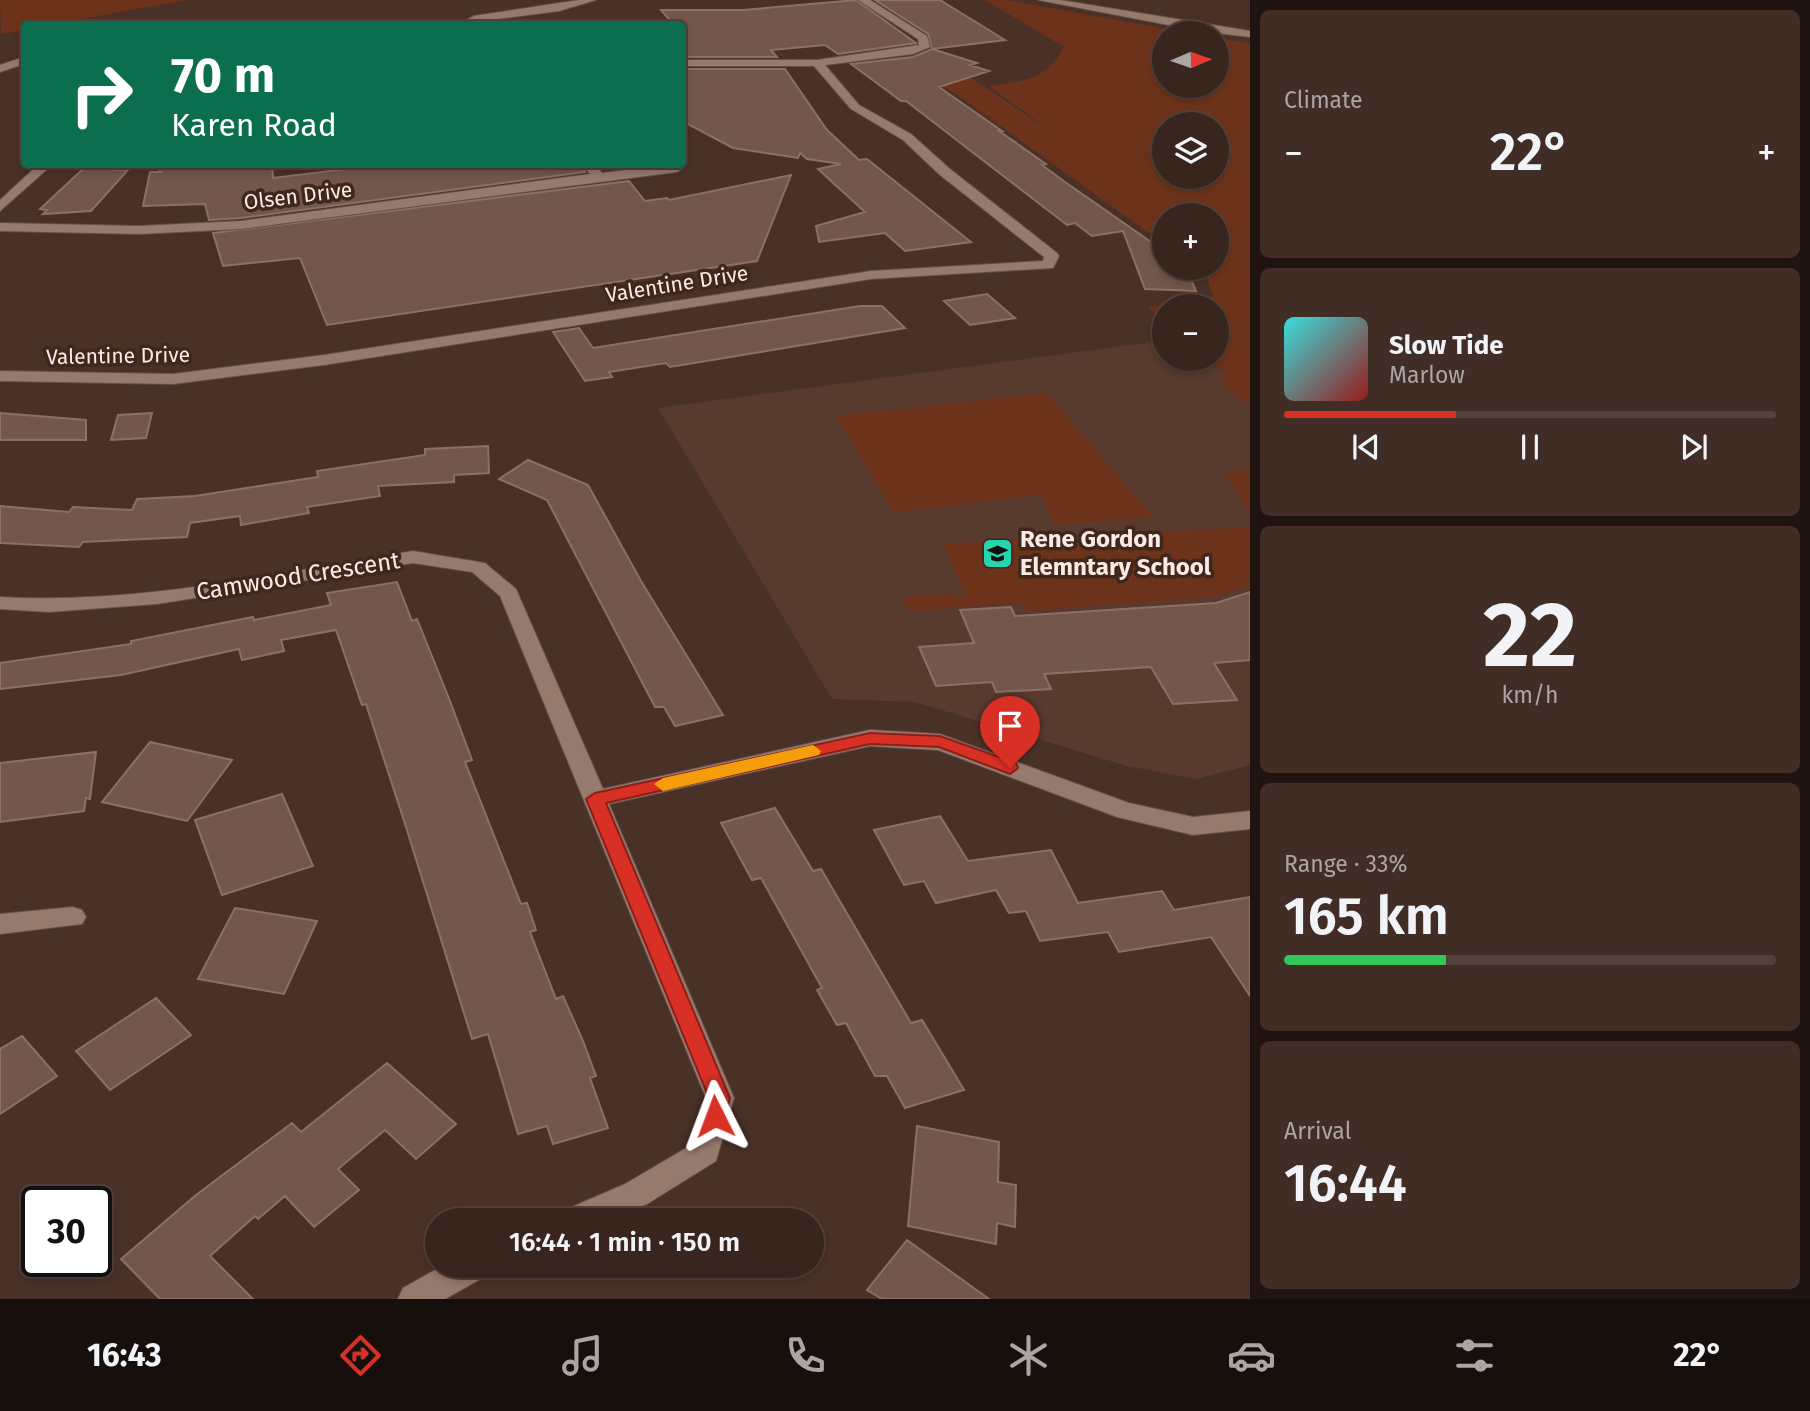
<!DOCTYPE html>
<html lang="en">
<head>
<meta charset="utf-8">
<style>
  :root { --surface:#38251d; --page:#3f2d26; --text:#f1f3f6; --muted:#aba5a4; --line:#52423b; --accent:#d93025 }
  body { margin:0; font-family:"Fira Sans",sans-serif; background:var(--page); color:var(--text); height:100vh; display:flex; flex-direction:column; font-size:26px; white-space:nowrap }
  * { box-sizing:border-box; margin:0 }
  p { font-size:23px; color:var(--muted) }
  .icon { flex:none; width:38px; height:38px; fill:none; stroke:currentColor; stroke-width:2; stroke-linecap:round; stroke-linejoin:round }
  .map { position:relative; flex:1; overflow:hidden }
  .sheet { display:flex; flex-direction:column; gap:10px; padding:10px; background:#1f1410; width:560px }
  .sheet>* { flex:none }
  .guide { position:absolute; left:21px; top:21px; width:665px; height:147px; border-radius:7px; box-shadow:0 4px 10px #0003,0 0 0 2px var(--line); background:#0b6e4f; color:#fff; overflow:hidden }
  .needle { width:46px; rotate:88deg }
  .tools { position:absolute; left:1152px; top:21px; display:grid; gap:14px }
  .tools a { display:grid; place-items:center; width:77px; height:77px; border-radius:50%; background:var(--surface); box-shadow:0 4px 10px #0003,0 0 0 2px var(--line); font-size:35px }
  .speed { position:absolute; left:21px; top:1186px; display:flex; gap:14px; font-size:35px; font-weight:700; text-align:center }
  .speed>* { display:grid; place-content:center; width:91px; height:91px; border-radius:50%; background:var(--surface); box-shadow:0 4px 10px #0003,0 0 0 2px var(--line); line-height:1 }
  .speed .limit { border:4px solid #111; border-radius:10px; background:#fff; color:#111 }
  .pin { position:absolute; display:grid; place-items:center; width:60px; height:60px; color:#fff; margin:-72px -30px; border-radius:50% 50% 50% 0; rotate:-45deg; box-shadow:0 0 7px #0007 }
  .pin .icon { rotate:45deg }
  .me { position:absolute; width:77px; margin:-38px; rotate:357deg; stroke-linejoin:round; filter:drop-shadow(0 0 5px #0008) }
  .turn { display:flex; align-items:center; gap:24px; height:147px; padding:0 35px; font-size:32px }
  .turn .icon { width:91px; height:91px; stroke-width:2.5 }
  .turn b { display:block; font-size:49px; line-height:60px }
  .big { font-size:52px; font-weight:600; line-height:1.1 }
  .sheet .tile { flex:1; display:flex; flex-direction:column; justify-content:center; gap:10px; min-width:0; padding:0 24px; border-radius:10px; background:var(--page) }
  .sheet .dial { align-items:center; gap:0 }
  .dial b { font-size:91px; line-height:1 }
  .song { display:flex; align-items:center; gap:21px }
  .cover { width:84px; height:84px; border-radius:10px; background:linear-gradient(135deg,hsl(180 70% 55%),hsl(0 70% 35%)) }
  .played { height:7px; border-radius:4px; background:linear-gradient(90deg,var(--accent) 35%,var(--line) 35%) }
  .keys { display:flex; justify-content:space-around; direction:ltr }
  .heat { display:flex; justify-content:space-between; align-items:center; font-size:38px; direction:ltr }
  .charge { height:10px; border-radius:5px; background:linear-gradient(90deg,#34c759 33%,var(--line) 0) }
  .trip { position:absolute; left:425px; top:1208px; width:399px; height:70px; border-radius:35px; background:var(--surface); box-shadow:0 4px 10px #0003,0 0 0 2px var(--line); font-weight:600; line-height:70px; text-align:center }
  .tabs { display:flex; height:112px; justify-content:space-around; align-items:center; background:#160f0c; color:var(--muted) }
  .tabs .icon { width:49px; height:49px }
  .tabs .current { color:var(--accent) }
  .tabs b { font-size:32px; color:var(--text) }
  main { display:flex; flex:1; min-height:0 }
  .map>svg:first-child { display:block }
  .built { fill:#593a2e }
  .green { fill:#6d331a; fill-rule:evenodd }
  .building { fill:#73574c; stroke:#8d7064; stroke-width:2 }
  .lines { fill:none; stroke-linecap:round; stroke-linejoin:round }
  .street-casing { stroke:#644f46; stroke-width:2 }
  .street { fill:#977a6e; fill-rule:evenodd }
  .route { fill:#d93025; stroke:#8d1f18; stroke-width:2 }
  .slow { fill:#f59e0b }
  .labels { text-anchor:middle; stroke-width:7; stroke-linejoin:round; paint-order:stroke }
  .far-street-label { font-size:21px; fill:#fbeae3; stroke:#3f271d }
  .poi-label { font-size:24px; font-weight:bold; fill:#fbeae3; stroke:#3f271d; text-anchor:start }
  .street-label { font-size:24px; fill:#fbeae3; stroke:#3f271d }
</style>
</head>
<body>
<main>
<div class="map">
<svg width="1250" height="1299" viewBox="0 0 1250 1299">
  <rect width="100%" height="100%" fill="#4a3127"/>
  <path class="built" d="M1164,336v23h43l43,33v373l-54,14 -69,-13 -212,-64 -83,-3 -174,-291 487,-65z"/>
  <path class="green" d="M0,0h187l-134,24h-29v6l-23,4z
    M985,0h22l182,33h-25v53h52v-48l34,5v363l-27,-20 3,-13 -19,-14h9v-53h-52v17l-16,-16 65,-11 -9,-28h12v-53h-52v24l-18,-8 -188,-136 -58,-32 26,-7 48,24 78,52 -63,-46c36,-6 57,-5 75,-39zM1164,124h52v53h-52z
    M1047,393l106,124 -98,8 -14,-30 -147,17 -58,-96z
    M1250,469v43l-26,-39z
    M1250,527v59l-38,11 -185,14 -4,-8 -114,8 -6,-14 52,-4 1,4 10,-1 -23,-52z"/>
  <path class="building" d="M856,0l60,43 -78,11 -13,-9 -54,5 6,7h-95v-33h-9l-12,-14h82z
    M875,0h65l65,40 -73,9 -4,-15z
    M932,49l45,14 -7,2 19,6 -50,16 63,44h-3l47,33 -4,1 23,17 99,69v17h22l10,23 -51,-2 -22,-58 -31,5 -17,-13 -8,2 -161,-124h-5l-50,-37 62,-7z
    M682,69h103l42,61 32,30 8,-1 104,83 -66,9 -20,-18 -66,9 -3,-16 49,-14 -47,-43 23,-5 -34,-5 -7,-6 -2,5 -65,-10 -51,-27z
    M154,164h118l1,14 115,-14h192l5,8 -344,46 -32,2 -4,-16 -62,2 7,-34h11z
    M84,168l44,2 -37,41 -48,3 4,-4 -7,-1z
    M791,175l-34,86 -430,64 -27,-67 -77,8 -10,-33 416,-52 16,20 22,-3 2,2z
    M987,294l28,24 -45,7 -26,-24z
    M860,306h22l23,22 -235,39 -4,-4 -57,9 3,5 -27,4 -32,-49 26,-4 14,20z
    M0,413l86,7v20h-86z
    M152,413l-6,25 -35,2 7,-25z
    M488,446l1,27 -35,2v7l-76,4 2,10 -73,11 2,6 -68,12 -1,-9 -50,7 -3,14 -104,5 -4,5 -79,-4v-37l69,6 4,-5 59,3 5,-11 58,-3 123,-19 -1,-6 108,-16v-6z
    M528,460l60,25 53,96 82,134 -48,11 -11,-19h-9l-108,-207 -48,-21z
    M397,582l15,39 5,-2 33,82 22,59 -7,2 56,142 6,-1 9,27 -6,2 26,67 7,-3 20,45 13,35 -6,2 18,50 -55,16 -6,-18 -29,8 -30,-100 -16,5 -66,-212 -40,-123 -4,1 -26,-75 -55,10 3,11 -42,9 -3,-11 -118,26 -121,14v-26l131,-19v-3l122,-24 1,3 77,-15 -4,-12z
    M1250,592v68l-36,3 23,37 -64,4 -22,-37 -107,7 7,15 -55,3 -4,-10 -56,4 -17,-39 55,-4 -14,-33 51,-3 4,9 201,-13z
    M150,742l82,18 -45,61 -85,-19z
    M96,752l-6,47 -4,-1 -2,13 -84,11v-59z
    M282,794l31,72 -91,29 -27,-75z
    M775,808l38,63 8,-2 90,154 11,-3 42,70 -59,18 -18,-32h-12l-29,-53 -9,2 -20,-35 5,-2 -61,-110 -9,2 -31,-57z
    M940,816l28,45 83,-11 27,53 84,-12 12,19 76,-13v99l-39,-59 -92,15 -11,-20 -68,9 -14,-30 -17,2 -13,-23 -60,13 -12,-22 -20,4 -30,-55z
    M235,908l82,13 -33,73 -86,-15z
    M156,998l35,37 -81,55 -34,-39z
    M22,1036l35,40 -57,38v-65z
    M387,1063l69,61 -40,35 -31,-29 -47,39 21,21 -45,37 -29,-31 -27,23 -3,-3 -45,40 43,43h-93l-39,-40 75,-64 96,-72 9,9z
    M917,1126l82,16 -1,40 18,3 -1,42 -18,-4 -1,21 -88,-18z
    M907,1240l82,59h-107l-15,-9z"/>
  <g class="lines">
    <defs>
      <path id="street" d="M579,0h17l-37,11 -100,13 15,-8z
        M858,0h12l57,36 3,11 -17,7 -88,11 34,40 52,29 39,35 107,84 2,3 -6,12 -182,11 -547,86 -151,19 -173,-3v-10l173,3 151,-19 547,-84 172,-10 1,-4 -104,-82 -37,-35 -52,-31 -37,-43h-132v-6h135l102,-15 -1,-6z
        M1038,0h22l190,31v6l-50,-6z
        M24,57v7l-24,8v-7z
        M39,164h14l-53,47v-11z
        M582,164h13l7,9 72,-9 9,4 -6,4 -436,57 -102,5 -139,-3v-8l139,3 102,-5 349,-47z
        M413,551l72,12 31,26 87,200 267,-59 70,4 189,69 64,14 57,-6v18l-57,6 -76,-18 -179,-67 -68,-4 -261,58 125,294 -18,63 -69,43 -37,16h-49l4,-10 60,-26 68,-40 13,-46 -206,-502 -28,-24 -59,-9 -256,41 -108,8 -49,-3v-12c138,8 277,-24 413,-46z
        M73,907l9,3 4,7 -4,7 -82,10v-20z
        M444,1265h47l-5,11 -41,23h-47l5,-11z"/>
    </defs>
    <use href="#street" class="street-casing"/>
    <use href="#street" class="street"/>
  </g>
  <path class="route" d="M870,733l70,3 76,27 2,5 -8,6 -71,-27 -69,-3 -264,59 124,295 -7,25 -8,3 -8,-3 -3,-7 5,-18 -123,-299 9,-6z"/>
  <path class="slow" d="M813,745l8,6 -2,4 -156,36 -9,-7 9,-6z"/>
  <defs>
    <symbol id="school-square" viewBox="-11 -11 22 22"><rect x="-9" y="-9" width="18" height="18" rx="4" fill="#25d5ae" stroke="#3f271d"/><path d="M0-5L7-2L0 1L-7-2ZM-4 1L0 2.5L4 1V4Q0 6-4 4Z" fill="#111"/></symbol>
  </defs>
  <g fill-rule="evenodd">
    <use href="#school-square" x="980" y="536" width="35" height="35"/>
  </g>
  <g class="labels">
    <g class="far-street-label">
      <text transform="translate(298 196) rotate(-7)" y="7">Olsen Drive</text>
      <text transform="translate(677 284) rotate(-9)" y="7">Valentine Drive</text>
      <text transform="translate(118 356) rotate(-1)" y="7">Valentine Drive</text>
    </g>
    <g class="poi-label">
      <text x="1020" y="547">Rene Gordon<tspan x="1020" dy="28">Elemntary School</tspan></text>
    </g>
    <g class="street-label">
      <text transform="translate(298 576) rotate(-9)" y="8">Camwood Crescent</text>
    </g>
  </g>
</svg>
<div class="tools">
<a><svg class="needle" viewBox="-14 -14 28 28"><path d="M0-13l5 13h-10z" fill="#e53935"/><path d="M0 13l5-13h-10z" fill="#aba5a4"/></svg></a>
<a><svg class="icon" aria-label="layers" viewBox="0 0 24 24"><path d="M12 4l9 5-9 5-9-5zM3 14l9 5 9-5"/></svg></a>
<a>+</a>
<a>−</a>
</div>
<div class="speed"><div class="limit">30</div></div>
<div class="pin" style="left:1010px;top:768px;background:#d93025"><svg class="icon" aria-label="arrive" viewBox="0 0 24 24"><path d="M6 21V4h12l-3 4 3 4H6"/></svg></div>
<svg class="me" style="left:715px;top:1116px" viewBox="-20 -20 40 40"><path d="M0-17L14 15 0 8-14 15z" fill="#d93025" stroke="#fff" stroke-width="4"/></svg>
<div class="trip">16:44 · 1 min · 150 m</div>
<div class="guide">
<div class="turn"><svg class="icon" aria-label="right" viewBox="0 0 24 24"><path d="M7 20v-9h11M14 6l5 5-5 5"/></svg><div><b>70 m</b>Karen Road</div></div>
</div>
</div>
<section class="sheet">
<div class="tile"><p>Climate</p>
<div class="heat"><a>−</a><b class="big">22°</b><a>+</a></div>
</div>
<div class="tile">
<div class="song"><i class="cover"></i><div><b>Slow Tide</b><p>Marlow</p></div></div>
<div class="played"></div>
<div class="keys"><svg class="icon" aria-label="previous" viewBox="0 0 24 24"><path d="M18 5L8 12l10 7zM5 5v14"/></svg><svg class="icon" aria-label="pause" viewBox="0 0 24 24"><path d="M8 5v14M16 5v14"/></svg><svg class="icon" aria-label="next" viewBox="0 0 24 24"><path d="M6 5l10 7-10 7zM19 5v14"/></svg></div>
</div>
<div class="tile dial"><b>22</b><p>km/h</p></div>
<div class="tile"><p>Range · 33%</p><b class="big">165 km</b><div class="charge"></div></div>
<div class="tile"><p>Arrival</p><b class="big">16:44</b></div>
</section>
</main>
<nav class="tabs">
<b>16:43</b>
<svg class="icon current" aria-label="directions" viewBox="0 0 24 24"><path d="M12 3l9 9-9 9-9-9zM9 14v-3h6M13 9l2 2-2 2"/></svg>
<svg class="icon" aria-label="music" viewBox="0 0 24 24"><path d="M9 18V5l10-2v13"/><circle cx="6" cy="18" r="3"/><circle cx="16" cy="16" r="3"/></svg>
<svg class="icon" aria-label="phone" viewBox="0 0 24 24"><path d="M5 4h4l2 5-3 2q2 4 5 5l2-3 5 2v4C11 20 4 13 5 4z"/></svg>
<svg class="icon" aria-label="climate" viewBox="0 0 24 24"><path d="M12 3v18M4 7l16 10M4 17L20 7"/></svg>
<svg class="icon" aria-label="car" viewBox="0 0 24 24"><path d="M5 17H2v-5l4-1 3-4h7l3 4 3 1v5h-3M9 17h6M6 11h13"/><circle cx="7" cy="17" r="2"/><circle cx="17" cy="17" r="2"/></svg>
<svg class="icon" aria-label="filters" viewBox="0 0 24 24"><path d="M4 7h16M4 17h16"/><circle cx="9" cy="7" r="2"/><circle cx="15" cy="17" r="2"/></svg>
<b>22°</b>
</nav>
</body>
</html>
